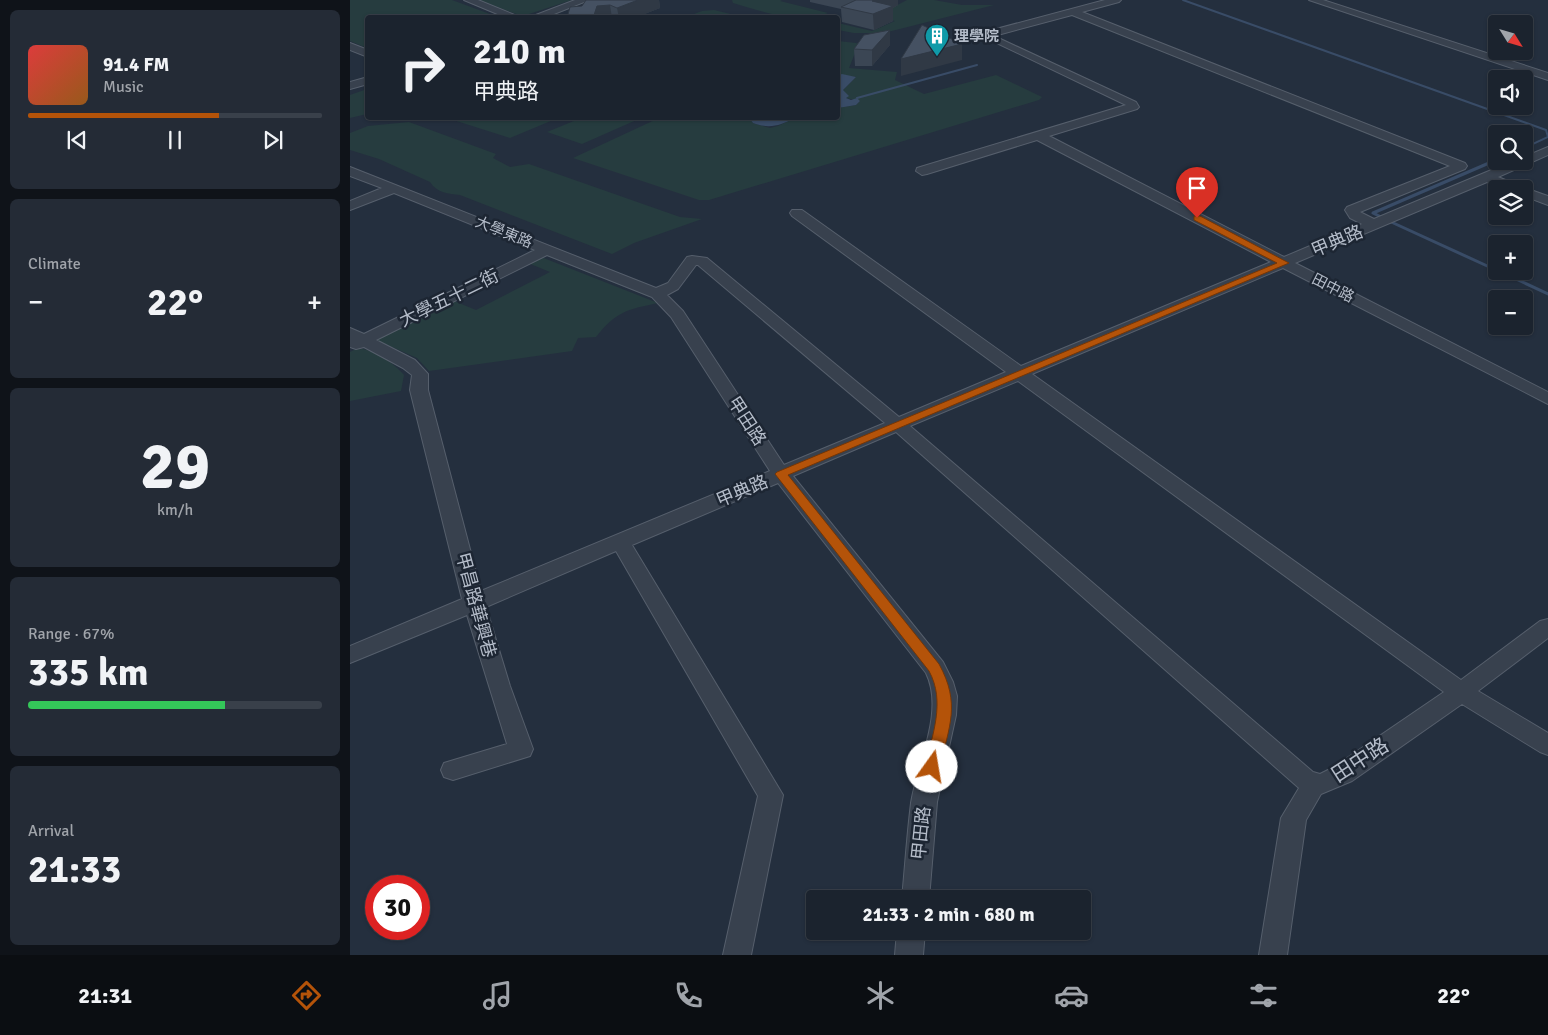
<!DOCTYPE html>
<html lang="en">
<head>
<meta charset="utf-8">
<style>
  :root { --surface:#1b232e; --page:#242b36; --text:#f1f3f6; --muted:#a0a4aa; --line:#39404a; --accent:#b45309 }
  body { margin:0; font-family:Signika,"Noto Sans TC",sans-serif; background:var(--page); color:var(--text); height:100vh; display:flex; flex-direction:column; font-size:19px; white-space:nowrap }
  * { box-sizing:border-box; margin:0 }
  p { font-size:16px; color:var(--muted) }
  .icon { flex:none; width:28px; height:28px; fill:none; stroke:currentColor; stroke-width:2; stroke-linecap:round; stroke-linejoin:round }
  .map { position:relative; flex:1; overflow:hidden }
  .drawer { display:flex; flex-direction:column; gap:10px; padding:10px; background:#0f1319; width:350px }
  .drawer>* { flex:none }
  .guide { position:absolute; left:15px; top:15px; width:475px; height:105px; border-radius:5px; box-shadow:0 1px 4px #0004,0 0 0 1px var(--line); background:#1b232e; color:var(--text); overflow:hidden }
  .needle { width:32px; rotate:127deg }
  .fabs { position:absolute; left:1138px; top:15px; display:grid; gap:10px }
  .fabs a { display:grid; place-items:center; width:45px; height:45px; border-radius:5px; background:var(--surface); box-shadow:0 1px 4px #0004,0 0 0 1px var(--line); font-size:25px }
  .speed { position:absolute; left:15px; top:875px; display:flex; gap:10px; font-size:25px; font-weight:700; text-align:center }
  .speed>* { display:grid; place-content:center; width:65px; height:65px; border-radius:50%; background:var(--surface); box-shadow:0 1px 4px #0004,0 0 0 1px var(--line); line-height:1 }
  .speed .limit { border:8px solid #d22; background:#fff; color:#111 }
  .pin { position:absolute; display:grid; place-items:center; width:42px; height:42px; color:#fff; margin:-51px -21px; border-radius:50% 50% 50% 0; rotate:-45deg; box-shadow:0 0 5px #0007 }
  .pin .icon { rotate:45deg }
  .me { position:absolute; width:55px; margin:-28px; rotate:13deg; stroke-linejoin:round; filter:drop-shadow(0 0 4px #0008) }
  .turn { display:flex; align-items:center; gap:18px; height:105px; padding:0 25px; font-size:22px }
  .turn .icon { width:65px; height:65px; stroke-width:2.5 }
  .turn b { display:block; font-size:35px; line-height:42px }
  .big { font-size:38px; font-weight:800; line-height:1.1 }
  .drawer .card { flex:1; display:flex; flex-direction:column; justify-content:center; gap:8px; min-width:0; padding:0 18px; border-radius:8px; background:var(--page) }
  .drawer .dial { align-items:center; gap:0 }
  .dial b { font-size:65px; line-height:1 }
  .song { display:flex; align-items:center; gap:15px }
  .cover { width:60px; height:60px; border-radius:8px; background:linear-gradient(135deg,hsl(0 70% 55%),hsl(30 70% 35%)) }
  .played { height:5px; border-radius:2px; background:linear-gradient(90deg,var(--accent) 65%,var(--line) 65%) }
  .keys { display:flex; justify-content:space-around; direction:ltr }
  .heat { display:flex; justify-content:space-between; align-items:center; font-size:28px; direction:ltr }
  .charge { height:8px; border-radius:4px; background:linear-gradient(90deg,#34c759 67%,var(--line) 0) }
  .trip { position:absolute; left:456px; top:890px; width:285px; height:50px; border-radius:5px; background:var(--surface); box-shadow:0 1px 4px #0004,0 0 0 1px var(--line); font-weight:800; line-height:50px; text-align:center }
  .tabs { display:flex; height:80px; justify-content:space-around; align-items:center; background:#0b0e12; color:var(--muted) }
  .tabs .icon { width:35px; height:35px }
  .tabs .selected { color:var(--accent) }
  .tabs b { font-size:22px; color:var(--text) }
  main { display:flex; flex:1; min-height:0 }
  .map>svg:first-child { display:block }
  .green { fill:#263c3f }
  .water { fill:#394c67 }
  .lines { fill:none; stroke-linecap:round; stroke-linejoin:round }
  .stream-far1 { stroke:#394c67; stroke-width:2 }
  .stream { stroke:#394c67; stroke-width:3 }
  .minor-casing { stroke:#565f6c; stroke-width:2 }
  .minor { fill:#38414e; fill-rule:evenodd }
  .wall { fill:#3b4654 }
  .shaded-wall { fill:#303945 }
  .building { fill:#455162; stroke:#303945 }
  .route { fill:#b45309; stroke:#753606 }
  .labels { text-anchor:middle; stroke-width:5; stroke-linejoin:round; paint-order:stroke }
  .far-poi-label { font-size:15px; font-weight:bold; fill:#b4bcc9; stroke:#1d2633; text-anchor:start }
  .far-street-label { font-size:15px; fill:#b4bcc9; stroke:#1d2633 }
  .street-label { font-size:18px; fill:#b4bcc9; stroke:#1d2633 }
  .near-street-label { font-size:21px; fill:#b4bcc9; stroke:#1d2633 }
</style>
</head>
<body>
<main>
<section class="drawer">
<div class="card">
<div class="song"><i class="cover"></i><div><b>91.4 FM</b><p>Music</p></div></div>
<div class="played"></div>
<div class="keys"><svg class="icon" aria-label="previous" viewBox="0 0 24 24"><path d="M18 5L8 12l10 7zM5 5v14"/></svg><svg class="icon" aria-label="pause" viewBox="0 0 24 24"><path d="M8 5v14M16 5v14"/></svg><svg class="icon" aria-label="next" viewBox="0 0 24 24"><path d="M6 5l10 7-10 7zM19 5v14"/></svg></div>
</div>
<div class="card"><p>Climate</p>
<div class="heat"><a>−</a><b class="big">22°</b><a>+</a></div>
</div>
<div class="card dial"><b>29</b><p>km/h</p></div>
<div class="card"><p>Range · 67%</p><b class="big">335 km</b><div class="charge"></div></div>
<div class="card"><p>Arrival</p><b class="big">21:33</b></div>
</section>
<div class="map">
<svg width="1198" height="955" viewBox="0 0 1198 955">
  <rect width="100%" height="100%" fill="#242f3e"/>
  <path class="green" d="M0,0h102l46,17 -130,1 -1,30 -17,-7z
    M129,0h93l-46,15h-7z
    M382,0h50l-2,1 48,12c-30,13 -66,-2 -95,-10z
    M557,0h27l28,5h32l-110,28h-30l-16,-3v-7l34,8 23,-10 -19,-5z
    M364,10l29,7h-57l16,-6z
    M488,41l18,2 16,6 -17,4 -6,15 48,4 -2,8 29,14 72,-19 46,22 -3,3 -330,100h-10l-126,-42 86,-40h90l4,5 17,5 8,-2 16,-8h44v-10l18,-3 4,-4 -14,-3 -3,-8 13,-13 -18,-2z
    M17,89v25l-17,4v-23z
    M97,118h111l-48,20z
    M231,118h60l-59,26 -35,-12z
    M59,122l87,32 -3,4 17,9 19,-3 151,53 22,2 -68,24 -22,11 -152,-59c-11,-1 -23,-2 -30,-13l-51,-23 -29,-9v-17l18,-7z
    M191,257l117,46c-32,7 -41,8 -62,34l-18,1 -6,13 -143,20 -12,-13 -41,-18 78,-39 22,9 74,-38 -22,-9z
    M8,348c16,2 36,15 46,27l-3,16 -51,10v-49z"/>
  <path class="water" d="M492,74l14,3 -13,13 6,6 -3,2 5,2 6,-2 3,3 -4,4 -18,3v-33z
    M399,118h45c-14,8 -25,11 -41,5z"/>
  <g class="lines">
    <path class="stream-far1" d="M833,0l363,130 2,7
      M507,98l120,-33
      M1174,148l24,-11"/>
    <path class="stream" d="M1033,218l-10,-5 123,-53
      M1039,221l107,49
      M1149,271l49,23"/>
    <defs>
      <path id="minor" d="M114,0h14l44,18h-15z
        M225,0h14l-45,18h-16z
        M755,0h16l-2,2 -37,10 383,151 2,3 -2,3 -105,43 14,7 139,-58h11v-4l24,-10v8l-50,22c17,7 32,13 50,19v9l-24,-9v-7h-20l-17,-7 -192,81 253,129v12l-265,-136 -251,106 429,306 79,-59 8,-2v19l-70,53 70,42v22l-8,-3 -78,-48 -110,77 -31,13 -15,26 -19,135h-28l22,-137 18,-30 -403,-356 -103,44 150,186 10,20 4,14 -1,19 -19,87 -8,97h-27c3,-32 5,-64 9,-96 6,-40 34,-91 15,-130l-148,-190 -146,62 151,250 -32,160h-28l35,-159 -142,-245 -130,56 24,79 23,63 -3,7 -77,24 -9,-3 -3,-7 3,-7 63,-19 -40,-129 -117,48v-17l112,-47 -52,-209 2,-15 -9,-7 -39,-21 -8,2 -6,-2v-19l14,6 171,-84 -141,-57 -44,17v-9l32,-13 -32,-12v-9l306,121 12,-5 19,-26 5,-1 15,2 192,159 107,-45 -214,-156 -2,-3 2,-3h10l219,156 250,-104 -234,-122 -110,34 -5,1 -6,-4 1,-3 209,-63 -146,-70 1,-2zM722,15l378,151 -103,41 -2,3 5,8 12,6 -78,33 -235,-121 88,-27 2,-2 -3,-5 -142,-66zM197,255l105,42 19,20 99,154 -289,120 -53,-201v-16l-13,-14 -39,-20zM346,265h2l187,158 -101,42 -101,-154 -16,-16 11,-6zM668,381l426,311 -110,75 -14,7 -7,-2 -403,-346z
        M959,0h14l225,73v7z
        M0,43l18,7v7l-18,-7z
        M18,77v7l-18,5v-7z
        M547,931h28l-2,24h-28z"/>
    </defs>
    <use href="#minor" class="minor-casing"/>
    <use href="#minor" class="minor"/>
  </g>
  <path class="wall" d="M236,0h73l1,8 -26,10h-67l15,-12z
    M460,0h88v5l-5,3v13l-19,9 -32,-8 -1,-13 -31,-7z
    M540,45l-18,21h-17l-1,-17z"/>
  <path class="shaded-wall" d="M288,0h21l1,8 -26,10h-15l-2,-10z
    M525,0h23v5l-5,3v13l-19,9 -2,-29z
    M260,5l2,13h-25l10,-12z
    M540,30v15l-18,21v-16z
    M612,44v16l-61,16v-17z"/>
  <path class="building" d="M236,0h52l-21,8 -7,-3 -13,1 -3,9 -7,3h-20l3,-11 12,-1z
    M506,0h19l-3,1 21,5 -20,8 -32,-7z
    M572,25l40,19 -61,15z
    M540,30l-18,20 -18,-1 10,-14z"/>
  <path class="route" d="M844,216h6l89,47 -501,212 151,189c22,40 10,62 1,103l-3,4 -5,2 -5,-2 -2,-4c7,-32 21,-65 4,-96l-154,-197 2,-2 500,-209 -83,-43z"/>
  <defs>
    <symbol id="building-pin" viewBox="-11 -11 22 30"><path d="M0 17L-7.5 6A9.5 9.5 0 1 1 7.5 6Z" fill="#0f9aa8" stroke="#1d2633"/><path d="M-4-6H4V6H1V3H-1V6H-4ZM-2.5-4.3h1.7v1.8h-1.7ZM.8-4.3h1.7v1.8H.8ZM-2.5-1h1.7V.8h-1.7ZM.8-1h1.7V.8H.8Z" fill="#fff"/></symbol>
  </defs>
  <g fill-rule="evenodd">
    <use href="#building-pin" x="573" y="22" width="28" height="38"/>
  </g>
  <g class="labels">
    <g class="far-poi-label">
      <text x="604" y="41">理學院</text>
    </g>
    <g class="far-street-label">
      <text transform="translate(154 232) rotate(22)" y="5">大學東路</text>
      <text transform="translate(983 288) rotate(27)" y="5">田中路</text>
    </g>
    <g class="street-label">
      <text transform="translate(987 241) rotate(-23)" y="6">甲典路</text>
      <text transform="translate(99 298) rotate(-26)" y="6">大學五十二街</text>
      <text transform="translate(397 421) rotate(57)" y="6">甲田路</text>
      <text transform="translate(392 491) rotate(-23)" y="6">甲典路</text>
      <text transform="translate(126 605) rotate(75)" y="6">甲昌路華興巷</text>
      <text transform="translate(571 833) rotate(-84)" y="6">甲田路</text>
    </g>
    <g class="near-street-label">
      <text transform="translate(1010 760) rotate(-33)" y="7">田中路</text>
    </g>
  </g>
</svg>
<div class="fabs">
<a><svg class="needle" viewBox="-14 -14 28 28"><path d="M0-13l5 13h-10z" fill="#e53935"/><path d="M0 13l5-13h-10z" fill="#a0a4aa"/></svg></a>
<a><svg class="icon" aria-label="sound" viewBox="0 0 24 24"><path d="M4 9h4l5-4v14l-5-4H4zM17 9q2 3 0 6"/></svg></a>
<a><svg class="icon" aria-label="search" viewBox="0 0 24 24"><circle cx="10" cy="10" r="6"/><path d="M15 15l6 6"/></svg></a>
<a><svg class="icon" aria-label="layers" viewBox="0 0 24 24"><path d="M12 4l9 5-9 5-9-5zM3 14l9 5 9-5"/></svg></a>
<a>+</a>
<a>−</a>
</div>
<div class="speed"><div class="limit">30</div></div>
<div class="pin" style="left:847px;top:218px;background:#d93025"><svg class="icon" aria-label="arrive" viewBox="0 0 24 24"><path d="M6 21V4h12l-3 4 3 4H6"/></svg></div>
<svg class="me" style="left:582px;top:767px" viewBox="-20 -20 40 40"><circle r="19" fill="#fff"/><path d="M0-13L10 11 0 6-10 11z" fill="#b45309"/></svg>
<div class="trip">21:33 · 2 min · 680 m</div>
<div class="guide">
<div class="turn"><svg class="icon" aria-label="right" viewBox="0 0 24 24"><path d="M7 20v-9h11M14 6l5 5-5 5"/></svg><div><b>210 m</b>甲典路</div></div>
</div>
</div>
</main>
<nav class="tabs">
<b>21:31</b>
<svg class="icon selected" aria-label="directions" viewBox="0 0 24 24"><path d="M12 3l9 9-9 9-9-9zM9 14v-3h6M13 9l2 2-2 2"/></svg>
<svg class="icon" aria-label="music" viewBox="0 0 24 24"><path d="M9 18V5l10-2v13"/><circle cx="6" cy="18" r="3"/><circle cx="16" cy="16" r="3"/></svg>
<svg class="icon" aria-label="phone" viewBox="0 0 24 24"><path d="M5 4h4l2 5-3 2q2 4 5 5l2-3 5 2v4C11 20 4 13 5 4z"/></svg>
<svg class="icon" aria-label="climate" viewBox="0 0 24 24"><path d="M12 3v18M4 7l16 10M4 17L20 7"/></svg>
<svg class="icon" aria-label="car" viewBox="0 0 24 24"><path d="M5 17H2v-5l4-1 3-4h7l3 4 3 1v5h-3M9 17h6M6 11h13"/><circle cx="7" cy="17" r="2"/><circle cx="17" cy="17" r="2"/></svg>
<svg class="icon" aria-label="filters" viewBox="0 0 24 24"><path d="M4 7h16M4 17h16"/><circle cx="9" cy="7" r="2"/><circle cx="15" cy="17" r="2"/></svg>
<b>22°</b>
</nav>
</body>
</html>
